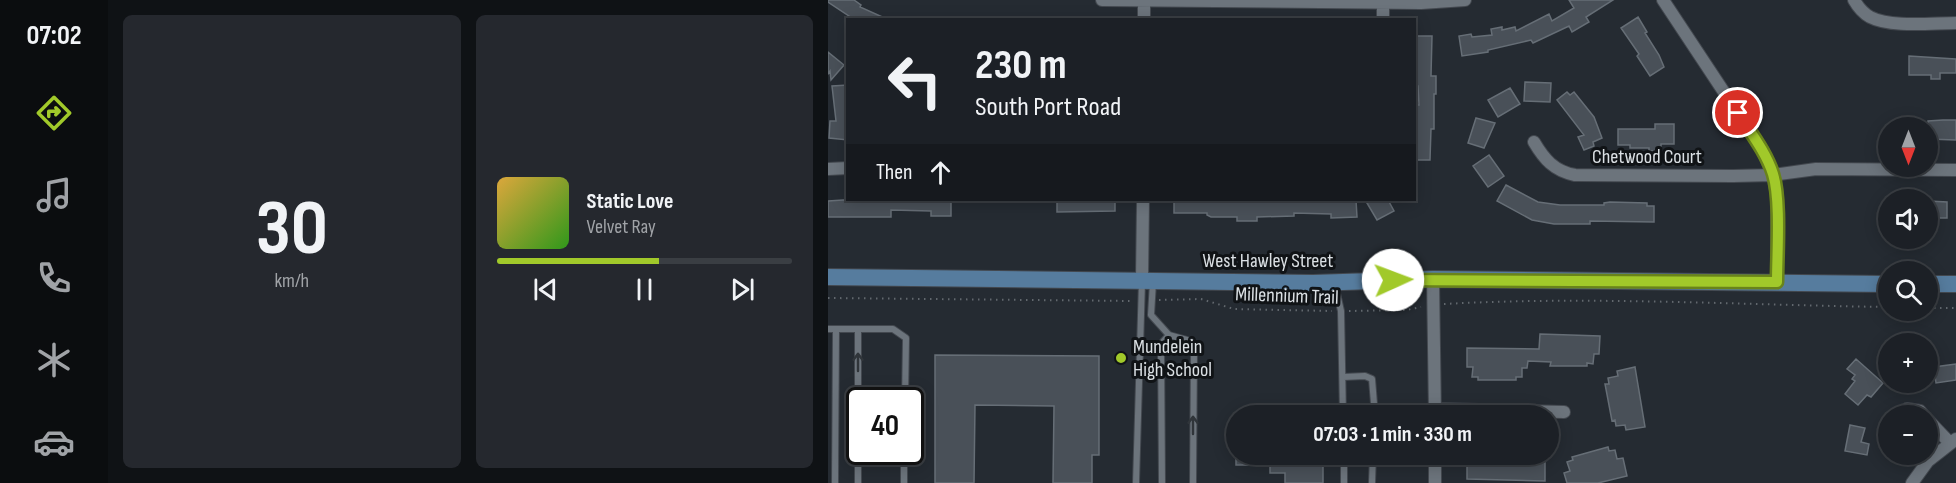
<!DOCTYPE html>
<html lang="en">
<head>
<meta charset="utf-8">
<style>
  :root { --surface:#1c2026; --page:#25282e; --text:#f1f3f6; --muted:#a0a3a7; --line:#3a3e43; --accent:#a1c92a }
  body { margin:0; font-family:"Sofia Sans Condensed",sans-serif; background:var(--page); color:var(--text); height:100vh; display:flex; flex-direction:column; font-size:22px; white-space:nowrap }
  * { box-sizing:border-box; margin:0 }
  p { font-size:20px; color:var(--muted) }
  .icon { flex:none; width:33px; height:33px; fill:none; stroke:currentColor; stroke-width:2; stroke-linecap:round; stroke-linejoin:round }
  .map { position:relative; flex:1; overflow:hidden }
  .sheet { display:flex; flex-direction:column; gap:15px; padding:15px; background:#0f1215; width:720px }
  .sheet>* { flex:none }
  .guide { position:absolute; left:18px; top:18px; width:570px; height:183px; border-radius:0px; box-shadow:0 3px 15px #0003,0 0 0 2px var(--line); background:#1c2026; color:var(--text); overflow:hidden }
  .needle { width:39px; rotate:180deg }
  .fabs { position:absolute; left:1050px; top:117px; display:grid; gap:12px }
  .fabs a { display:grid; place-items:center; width:60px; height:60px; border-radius:50%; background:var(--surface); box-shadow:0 3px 15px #0003,0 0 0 2px var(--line); font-size:30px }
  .speed { position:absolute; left:18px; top:387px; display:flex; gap:12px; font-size:30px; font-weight:700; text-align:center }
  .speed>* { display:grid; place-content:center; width:78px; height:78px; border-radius:50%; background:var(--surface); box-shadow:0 3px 15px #0003,0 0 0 2px var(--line); line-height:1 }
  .speed .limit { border:3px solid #111; border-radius:9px; background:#fff; color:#111 }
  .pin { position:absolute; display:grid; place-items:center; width:51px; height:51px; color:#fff; margin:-26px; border:3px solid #fff; border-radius:50%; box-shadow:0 2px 6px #0007 }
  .me { position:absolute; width:66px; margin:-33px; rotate:88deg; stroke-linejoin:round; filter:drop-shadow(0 0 4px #0008) }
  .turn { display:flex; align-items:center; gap:21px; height:126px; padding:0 30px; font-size:27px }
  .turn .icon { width:78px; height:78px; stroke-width:2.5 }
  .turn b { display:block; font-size:42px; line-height:51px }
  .then { display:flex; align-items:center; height:57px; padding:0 30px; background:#0003; gap:12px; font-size:22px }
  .sheet .widget { flex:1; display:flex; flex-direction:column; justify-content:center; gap:9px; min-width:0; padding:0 21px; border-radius:9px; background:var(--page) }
  .sheet .dial { align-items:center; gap:0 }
  .dial b { font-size:78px; line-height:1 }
  .song { display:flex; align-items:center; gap:18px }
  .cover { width:72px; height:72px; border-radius:9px; background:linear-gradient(135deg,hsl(40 70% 55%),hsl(110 70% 35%)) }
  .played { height:6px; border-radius:3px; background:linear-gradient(90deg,var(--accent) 55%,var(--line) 55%) }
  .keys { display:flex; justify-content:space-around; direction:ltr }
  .sheet .tiles { flex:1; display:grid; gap:15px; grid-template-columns:repeat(2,1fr) }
  .trip { position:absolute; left:398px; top:405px; width:333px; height:60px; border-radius:30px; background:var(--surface); box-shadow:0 3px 15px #0003,0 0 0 2px var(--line); font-weight:700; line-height:60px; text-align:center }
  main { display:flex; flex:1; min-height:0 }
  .dock { display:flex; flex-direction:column; width:108px; justify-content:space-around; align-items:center; background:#0b0d0f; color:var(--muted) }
  .dock .icon { width:42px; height:42px }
  .dock .active { color:var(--accent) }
  .dock b { font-size:27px; color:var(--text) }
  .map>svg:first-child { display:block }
  .building { fill:#495058; stroke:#666e76; stroke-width:1.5 }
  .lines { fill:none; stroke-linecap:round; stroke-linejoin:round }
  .lane-casing { stroke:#43484f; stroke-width:8 }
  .street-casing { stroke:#43484f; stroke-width:14 }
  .secondary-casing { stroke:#43484f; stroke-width:18 }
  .path { stroke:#62686e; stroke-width:2; stroke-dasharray:1.5 4.5; stroke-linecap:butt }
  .lane { stroke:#6c747c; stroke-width:6 }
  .street { stroke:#6c747c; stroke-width:12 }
  .secondary { stroke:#567c9e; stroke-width:16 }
  .oneway { stroke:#30353a }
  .route-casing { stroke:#69831b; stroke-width:15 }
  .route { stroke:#a1c92a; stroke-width:10 }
  .poi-dot { fill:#a1c92a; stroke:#101316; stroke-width:2 }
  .labels { text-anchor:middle; stroke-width:6; stroke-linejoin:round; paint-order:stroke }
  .street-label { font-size:20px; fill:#dbe0e4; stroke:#101316 }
  .poi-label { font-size:20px; fill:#dbe0e4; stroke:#101316; text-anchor:start }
</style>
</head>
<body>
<main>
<nav class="dock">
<b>07:02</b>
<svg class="icon active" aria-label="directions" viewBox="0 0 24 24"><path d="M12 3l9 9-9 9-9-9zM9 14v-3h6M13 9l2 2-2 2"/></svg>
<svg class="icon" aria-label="music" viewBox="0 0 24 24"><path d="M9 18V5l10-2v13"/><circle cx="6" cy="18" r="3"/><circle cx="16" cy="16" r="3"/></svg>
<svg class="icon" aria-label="phone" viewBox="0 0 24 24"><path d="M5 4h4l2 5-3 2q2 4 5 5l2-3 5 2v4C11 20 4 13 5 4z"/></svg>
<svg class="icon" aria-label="climate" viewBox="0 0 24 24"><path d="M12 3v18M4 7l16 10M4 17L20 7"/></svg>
<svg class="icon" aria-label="car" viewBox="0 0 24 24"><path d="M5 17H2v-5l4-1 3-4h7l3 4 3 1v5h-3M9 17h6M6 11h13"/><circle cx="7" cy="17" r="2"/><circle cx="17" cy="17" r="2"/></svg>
</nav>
<section class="sheet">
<div class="tiles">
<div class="widget dial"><b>30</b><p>km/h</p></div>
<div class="widget">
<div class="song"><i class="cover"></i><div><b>Static Love</b><p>Velvet Ray</p></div></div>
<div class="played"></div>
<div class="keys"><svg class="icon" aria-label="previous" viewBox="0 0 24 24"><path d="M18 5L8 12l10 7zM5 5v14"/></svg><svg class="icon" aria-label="pause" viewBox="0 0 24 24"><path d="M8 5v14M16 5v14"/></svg><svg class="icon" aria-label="next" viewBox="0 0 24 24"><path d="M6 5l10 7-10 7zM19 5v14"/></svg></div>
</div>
</div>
</section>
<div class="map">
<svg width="1128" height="483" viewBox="0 0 1128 483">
  <rect width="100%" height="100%" fill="#252b32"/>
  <path class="building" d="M0,0h26l7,5 -1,2 29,13h-34l-27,-18z
    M741,0h44l-27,17 3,5 -17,10 -3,-6 -36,17 -2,-3 -43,10v2l-26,4 -3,-20 12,-2 1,3 20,-2 -1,-6 11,-2v3l13,-3 1,4 33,-17 3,7 22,-13z
    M810,17l9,15 -2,1 14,22 5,12 -14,9 -13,-20 2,-2 -18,-26z
    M586,36h18l-1,40h5v18h-2v35h-3l-1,31h-16v-26h3l-3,-29h5l-1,-19h-3z
    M0,52l16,13 -13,15 -1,-9 -2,3z
    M1081,56l47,3v14h-16v6h-9v-4h-22z
    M697,82l26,1 -1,19 -26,-1z
    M20,85v55l-19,-2 1,-17h6l-4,-35z
    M682,88l10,16 -22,13 -10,-17z
    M739,92l3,3 4,-3 20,25 8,21 -9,4 1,4 -10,4 -6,-13 6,-2 -27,-35z
    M648,118l19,5 -11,25 -16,-5z
    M1115,120h13v20l-28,-1v-18z
    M827,124h19v20h-13v7h-12v-3h-19v-3h-12v-16h37z
    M661,155l15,21 -16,11 -15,-21z
    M678,185l32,17 22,3h44v-2l6,-1 37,1v3h7v16l-64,-1v3h-36l-22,-4 -35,-19z
    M15,200h108v16h-20v-5l-40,-1v7h-63v-16z
    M229,200h58v11l-58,1z
    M346,200h182l1,17 -26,1v-4l-37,-1v3l-37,1v4h-20v-4h-26l-4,-2v-2h-33z
    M546,200h14l6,11 -17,9 -10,-17z
    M1100,201l19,1v16h-19z
    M712,334l60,2 -1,18h-5l-1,10 -6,-1v3h-37l1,-4 -23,-1 -1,7h-5v9h-6v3h-38v-3h-6l1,-10h-6v-19l72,1z
    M107,355l164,1v99h-7v28h-39l1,-77 -79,-1 -1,78h-39z
    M1028,359l27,24 -12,14 -4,-2 -9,10 -13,-11 10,-13 -3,-2 3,-4 -8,-6z
    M1128,364v16l-20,3 -2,-16z
    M807,367l10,60 -19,3 -1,-5 -9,1 -1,-6 -3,1 -7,-37h4l-1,-6 10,-2 -1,-5z
    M453,404h23v12h-23z
    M1022,425l15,3 -4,14 8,2 -2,11 -22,-4z
    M780,447l1,4 6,-1 2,9 6,-1 4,18 -29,7h-31l-3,-10 6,-2 -3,-9 6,-2 -1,-3z
    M408,454h68v10h19v19h-38v-10h-15v-8h-34z
    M645,454h67l-1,8h6v19l-78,-2v-18h6z"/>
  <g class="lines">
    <defs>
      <path id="lane" d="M325,282l-2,33 18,20
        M507,285l6,26 2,105
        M0,329h30v154
        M30,329h35l13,9 -1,62
        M515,377l22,-1 7,3 3,37
        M547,413l59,-4
        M516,454v29
        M7,483l1,-154
        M76,483v-31
        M308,483l6,-202
        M334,483l-1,-139 8,-9 18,5 7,8 -1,135
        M544,483l1,-29"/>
      <path id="street" d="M274,0l319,3 44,-3
        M835,0l100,151 10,24 4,20v87
        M1026,0c4,7 9,13 16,17 21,11 62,6 86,6
        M316,20v-20
        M555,20v-18
        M706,142c10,17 20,29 41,33l158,1 40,-1 43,-6 140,1
        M0,169l20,-1
        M605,279l2,137
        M314,280l1,-80
        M606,409l130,3
        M1072,416l7,-7 13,2 4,5
        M1100,420l21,22
        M607,454v29
        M1084,483l16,-22 28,-22"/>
      <path id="secondary" d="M0,277l485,6 120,-4 455,5
        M1100,284h28"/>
    </defs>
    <use href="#lane" class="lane-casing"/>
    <use href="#street" class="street-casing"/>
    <use href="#secondary" class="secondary-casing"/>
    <path class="path" d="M0,298l304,3
      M331,300l42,-1 33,10 98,2
      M616,304c148,-8 297,1 444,3
      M1100,308h28
      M521,311l57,-1 15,-3"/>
    <use href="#lane" class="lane"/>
    <use href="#street" class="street"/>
    <use href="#secondary" class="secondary"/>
  </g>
  <defs><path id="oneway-shaft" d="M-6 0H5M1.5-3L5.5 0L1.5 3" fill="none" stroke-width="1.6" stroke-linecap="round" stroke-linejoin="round" transform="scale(1.5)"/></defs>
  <g class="oneway">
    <use href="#oneway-shaft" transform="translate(30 362) rotate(-90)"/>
    <use href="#oneway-shaft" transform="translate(365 425) rotate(-90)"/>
  </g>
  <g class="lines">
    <defs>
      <path id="route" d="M565,280l384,2c0,-28 4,-82 -4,-108 -7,-22 -23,-42 -35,-61"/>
    </defs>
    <use href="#route" class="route-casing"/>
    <use href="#route" class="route"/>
  </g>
  <circle class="poi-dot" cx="293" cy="358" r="6"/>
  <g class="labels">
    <g class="street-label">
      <text x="819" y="163">Chetwood Court</text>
      <text x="440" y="267">West Hawley Street</text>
      <text transform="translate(459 295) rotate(2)" y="7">Millennium Trail</text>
    </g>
    <g class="poi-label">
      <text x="305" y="353">Mundelein<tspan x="305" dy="23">High School</tspan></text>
    </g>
  </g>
</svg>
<div class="fabs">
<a><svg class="needle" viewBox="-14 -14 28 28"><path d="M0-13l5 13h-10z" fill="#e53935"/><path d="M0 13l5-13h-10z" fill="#a0a3a7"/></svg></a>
<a><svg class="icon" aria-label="sound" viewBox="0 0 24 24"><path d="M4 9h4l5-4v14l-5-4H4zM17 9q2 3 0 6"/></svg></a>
<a><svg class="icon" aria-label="search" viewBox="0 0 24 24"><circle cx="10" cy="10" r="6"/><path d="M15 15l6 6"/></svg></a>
<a>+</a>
<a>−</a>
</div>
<div class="speed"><div class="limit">40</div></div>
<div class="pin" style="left:910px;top:113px;background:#d93025"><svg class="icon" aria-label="arrive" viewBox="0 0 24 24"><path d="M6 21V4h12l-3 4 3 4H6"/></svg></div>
<svg class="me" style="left:565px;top:280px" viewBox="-20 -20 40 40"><circle r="19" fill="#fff"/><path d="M0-13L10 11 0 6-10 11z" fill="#a1c92a"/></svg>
<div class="trip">07:03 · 1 min · 330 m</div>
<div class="guide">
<div class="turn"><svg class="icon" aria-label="left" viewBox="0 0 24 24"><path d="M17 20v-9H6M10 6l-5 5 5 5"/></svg><div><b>230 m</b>South Port Road</div></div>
<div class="then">Then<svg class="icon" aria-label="ahead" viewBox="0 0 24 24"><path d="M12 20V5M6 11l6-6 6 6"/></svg></div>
</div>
</div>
</main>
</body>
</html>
